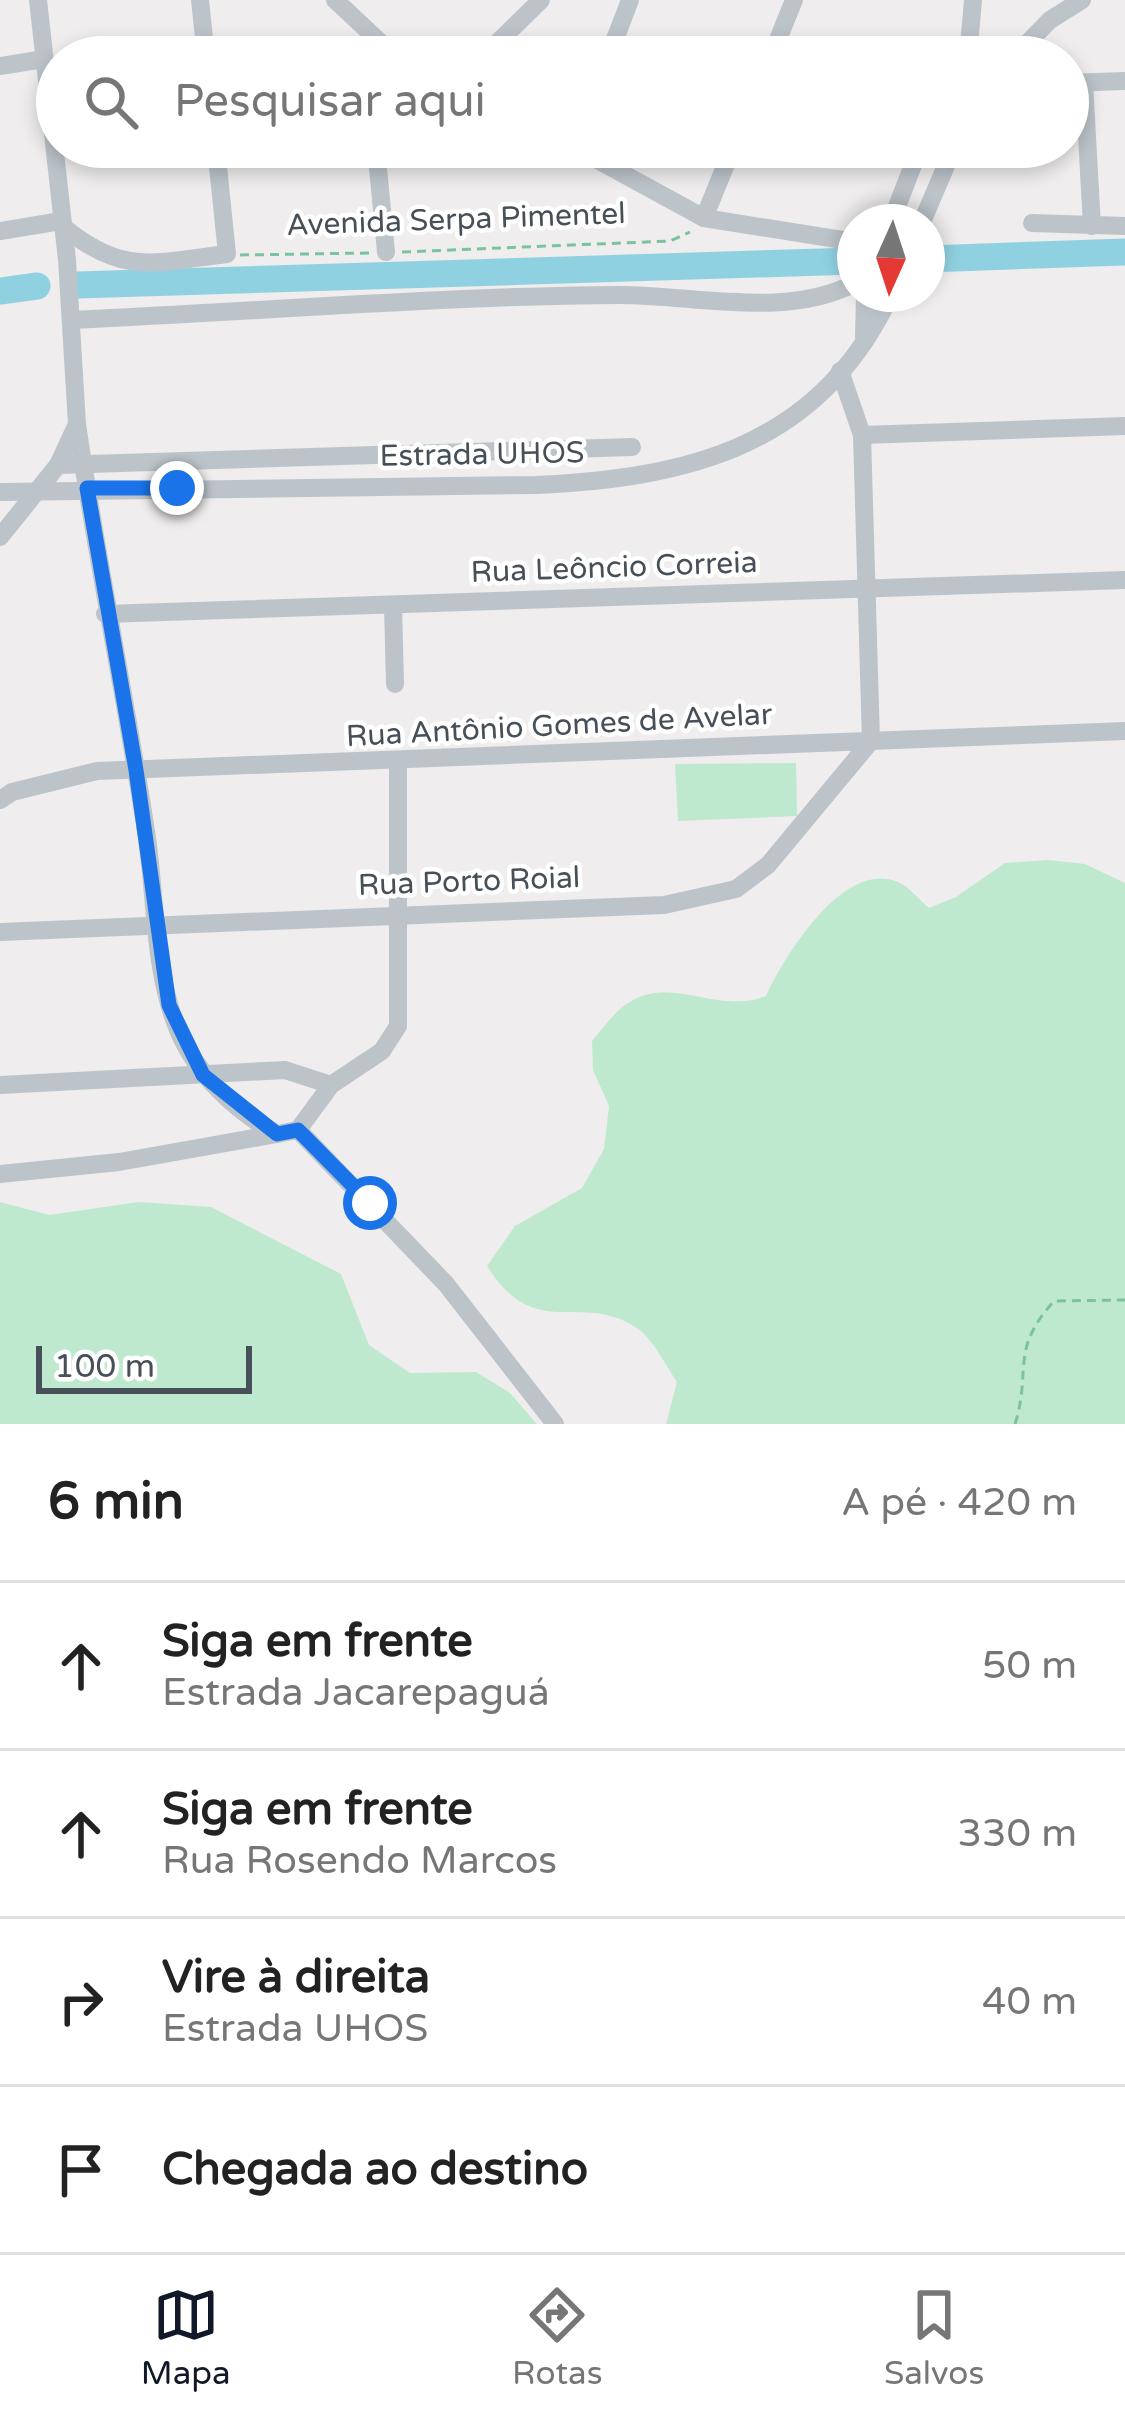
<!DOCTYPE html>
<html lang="pt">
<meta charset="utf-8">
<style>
body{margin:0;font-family:"Varela Round",sans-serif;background:#f6f6f6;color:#222}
.compass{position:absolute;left:837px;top:204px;width:108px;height:108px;border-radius:50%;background:#fff;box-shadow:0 6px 18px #0003;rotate:183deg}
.scale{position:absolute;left:36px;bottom:30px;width:216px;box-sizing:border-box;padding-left:12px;border:6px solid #475058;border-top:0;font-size:33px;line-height:42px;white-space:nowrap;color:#475058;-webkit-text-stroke:9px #fff;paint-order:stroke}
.stop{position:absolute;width:36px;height:36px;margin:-27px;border:9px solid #1a73e8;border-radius:50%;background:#fff}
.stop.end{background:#1a73e8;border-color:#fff;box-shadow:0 3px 12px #0008}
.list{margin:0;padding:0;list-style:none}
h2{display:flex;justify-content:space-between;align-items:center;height:156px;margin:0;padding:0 48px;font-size:51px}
h2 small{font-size:39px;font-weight:400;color:#767676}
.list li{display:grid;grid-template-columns:78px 1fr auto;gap:36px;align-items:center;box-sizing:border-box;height:168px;padding:0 48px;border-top:3px solid #e0e0e0}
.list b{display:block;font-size:45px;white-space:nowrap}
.list p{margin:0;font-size:39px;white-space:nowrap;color:#767676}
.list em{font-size:39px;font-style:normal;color:#767676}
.icon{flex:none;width:66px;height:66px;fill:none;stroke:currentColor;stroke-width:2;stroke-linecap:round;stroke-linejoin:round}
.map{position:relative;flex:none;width:1125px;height:1424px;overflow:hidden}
.search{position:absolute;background:#fff;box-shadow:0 6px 18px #0003;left:36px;right:36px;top:36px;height:132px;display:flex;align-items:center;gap:30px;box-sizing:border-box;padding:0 42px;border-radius:66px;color:#767676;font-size:45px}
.sheet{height:828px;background:#fff}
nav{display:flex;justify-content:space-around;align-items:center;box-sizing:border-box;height:168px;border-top:3px solid #e0e0e0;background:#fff;font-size:33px;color:#767676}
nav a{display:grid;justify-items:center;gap:6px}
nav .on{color:#111827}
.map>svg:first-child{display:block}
.green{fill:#bfe9cf}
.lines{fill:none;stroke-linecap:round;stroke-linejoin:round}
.river{stroke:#90d1e1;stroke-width:27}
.path{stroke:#7bc39f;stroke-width:3;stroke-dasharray:9 6;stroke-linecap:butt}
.minor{stroke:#bcc4ca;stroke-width:18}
.route{stroke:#1a73e8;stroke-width:15}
.labels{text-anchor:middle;stroke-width:9;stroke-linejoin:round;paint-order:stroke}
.street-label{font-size:30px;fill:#475058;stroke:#fff}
</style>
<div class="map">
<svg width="1125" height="1424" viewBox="0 0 1125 1424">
<rect width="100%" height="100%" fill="#efeded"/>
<g class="green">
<path d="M796,763L797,816L678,821L675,764Z"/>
<path d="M1048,860L1085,864L1125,883V1424H666L677,1382C666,1366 653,1339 637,1328C581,1290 536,1344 487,1266L515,1226L582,1188L604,1149L609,1106L593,1070L592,1041C602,1029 613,1014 625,1005C671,972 714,1016 766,996C784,957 845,856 900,883C910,888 920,901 929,908L956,897L1005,863Z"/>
<path d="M0,1202L49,1215L139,1202L211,1207L341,1274L369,1345L410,1373L476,1372L510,1393L537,1424H0Z"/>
</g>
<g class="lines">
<g class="river">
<path d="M927,259L1125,252"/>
<path d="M78,285L855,261"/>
<path d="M0,291L37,286"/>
</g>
<g class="path">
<path d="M402,252L670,241L690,232"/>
<path d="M240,255L369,253"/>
<path d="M1015,1424C1032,1370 1009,1351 1054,1301L1125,1300"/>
</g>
<g class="minor">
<path d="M200,0L206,57"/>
<path d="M335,0L396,57"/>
<path d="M609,55L630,0"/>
<path d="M483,57L541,0"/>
<path d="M771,57L794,0"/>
<path d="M968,57L973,0"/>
<path d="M1014,57L1050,20L1082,0"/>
<path d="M0,66L44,59"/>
<path d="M1068,83L1125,81"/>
<path d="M1084,83L1092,226"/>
<path d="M376,147L386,252"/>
<path d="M574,147L704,218L855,242"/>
<path d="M704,218L733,147"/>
<path d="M891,222L920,147"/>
<path d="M922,222L954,147"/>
<path d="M1032,223L1125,226"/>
<path d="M62,226C123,276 152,263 227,254L216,147"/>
<path d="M0,231L61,221"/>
<path d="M71,320C254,312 438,296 620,295C695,295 787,319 855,283"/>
<path d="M864,337L865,294"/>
<path d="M77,424C97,560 125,695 146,831C156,895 153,970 178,1030C197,1075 235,1111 277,1134L298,1130"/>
<path d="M862,435L1125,426"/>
<path d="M58,465L632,447"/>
<path d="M0,492L536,485C689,478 821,446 891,294"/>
<path d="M0,537L58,465L77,424L67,260L38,0"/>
<path d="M393,605L395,684"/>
<path d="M105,614L1125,580"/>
<path d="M0,800L12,792L97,771L1125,731"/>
<path d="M0,932L664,905L736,889L768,865L871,741L862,435L840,371"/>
<path d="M0,1085L285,1070L331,1085"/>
<path d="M298,1130L331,1085L382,1051L398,1026V763"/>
<path d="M298,1130L446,1284L555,1424"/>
<path d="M0,1174L119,1162L277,1134"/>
</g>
</g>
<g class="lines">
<path class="route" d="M177,488H87L136,770L169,1005L203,1075L277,1134L298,1130L370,1203"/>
</g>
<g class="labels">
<g class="street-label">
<text transform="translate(456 219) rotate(-2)" y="10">Avenida Serpa Pimentel</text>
<text transform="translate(482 454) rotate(-1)" y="10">Estrada UHOS</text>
<text transform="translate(614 567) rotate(-2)" y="10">Rua Leôncio Correia</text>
<text transform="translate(559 725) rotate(-3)" y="10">Rua Antônio Gomes de Avelar</text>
<text transform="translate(469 881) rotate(-2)" y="10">Rua Porto Roial</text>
</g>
</g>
</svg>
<svg class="compass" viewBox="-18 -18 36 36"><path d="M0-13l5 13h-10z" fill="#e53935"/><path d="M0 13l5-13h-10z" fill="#767676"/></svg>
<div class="scale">100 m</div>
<div class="stop" style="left:370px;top:1203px"></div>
<div class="stop end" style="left:177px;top:488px"></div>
<div class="search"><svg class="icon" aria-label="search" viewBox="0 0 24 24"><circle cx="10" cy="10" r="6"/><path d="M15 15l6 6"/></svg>Pesquisar aqui</div>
</div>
<section class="sheet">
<h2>6 min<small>A pé · 420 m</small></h2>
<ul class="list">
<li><svg class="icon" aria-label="ahead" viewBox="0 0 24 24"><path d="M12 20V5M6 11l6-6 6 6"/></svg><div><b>Siga em frente</b><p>Estrada Jacarepaguá</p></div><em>50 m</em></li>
<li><svg class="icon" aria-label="ahead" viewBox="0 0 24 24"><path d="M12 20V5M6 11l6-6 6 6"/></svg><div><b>Siga em frente</b><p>Rua Rosendo Marcos</p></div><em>330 m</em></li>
<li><svg class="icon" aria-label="right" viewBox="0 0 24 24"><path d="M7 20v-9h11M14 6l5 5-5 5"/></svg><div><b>Vire à direita</b><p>Estrada UHOS</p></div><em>40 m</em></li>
<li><svg class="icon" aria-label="arrive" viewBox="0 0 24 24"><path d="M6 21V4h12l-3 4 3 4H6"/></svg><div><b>Chegada ao destino</b></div></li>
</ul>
</section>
<nav>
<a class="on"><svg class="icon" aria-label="map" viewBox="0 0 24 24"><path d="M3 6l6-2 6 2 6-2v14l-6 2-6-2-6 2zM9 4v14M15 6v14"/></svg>Mapa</a>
<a><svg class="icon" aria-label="directions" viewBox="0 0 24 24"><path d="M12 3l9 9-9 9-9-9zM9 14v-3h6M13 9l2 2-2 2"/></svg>Rotas</a>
<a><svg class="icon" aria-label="saved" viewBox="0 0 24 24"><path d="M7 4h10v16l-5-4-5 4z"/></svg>Salvos</a>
</nav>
